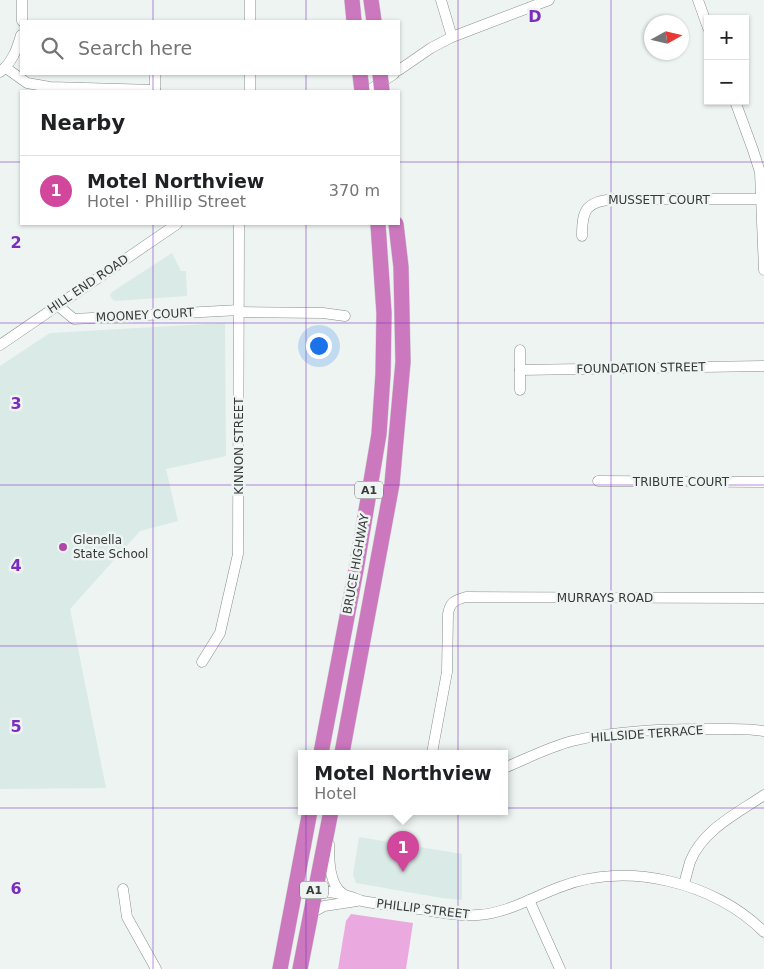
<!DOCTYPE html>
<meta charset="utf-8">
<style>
body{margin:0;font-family:"DejaVu Sans",sans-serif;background:#f2f2f2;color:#202124}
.controls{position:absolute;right:15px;top:15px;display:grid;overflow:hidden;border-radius:0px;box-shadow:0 1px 4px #0004}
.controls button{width:45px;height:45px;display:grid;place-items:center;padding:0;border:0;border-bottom:1px solid #e0e0e0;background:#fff;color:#202124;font:25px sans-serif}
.compass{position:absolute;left:644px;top:15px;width:45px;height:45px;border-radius:50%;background:#fff;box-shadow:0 1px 4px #0004;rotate:82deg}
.you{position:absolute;left:318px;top:345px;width:18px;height:18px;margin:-12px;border:4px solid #fff;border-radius:50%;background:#1a73e8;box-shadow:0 0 0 8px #1a73e833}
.badge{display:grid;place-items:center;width:32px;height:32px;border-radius:50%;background:#2563eb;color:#fff;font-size:16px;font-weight:700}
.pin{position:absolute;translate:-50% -41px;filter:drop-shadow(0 1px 2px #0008)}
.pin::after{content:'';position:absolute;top:26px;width:18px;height:15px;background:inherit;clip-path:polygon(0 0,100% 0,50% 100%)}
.popup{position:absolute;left:298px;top:750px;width:210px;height:65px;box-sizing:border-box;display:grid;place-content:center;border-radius:0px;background:#fff;filter:drop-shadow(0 1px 4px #0005);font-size:16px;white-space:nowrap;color:#757577}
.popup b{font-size:19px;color:#202124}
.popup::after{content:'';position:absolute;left:50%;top:100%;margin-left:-10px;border:10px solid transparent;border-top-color:#fff}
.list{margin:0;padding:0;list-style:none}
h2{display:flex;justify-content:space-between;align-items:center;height:65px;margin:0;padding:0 20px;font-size:21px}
h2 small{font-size:16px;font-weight:400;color:#757577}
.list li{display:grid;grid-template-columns:32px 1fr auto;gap:15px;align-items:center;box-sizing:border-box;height:70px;padding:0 20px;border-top:1px solid #e0e0e0}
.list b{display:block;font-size:19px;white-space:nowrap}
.list p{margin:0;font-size:16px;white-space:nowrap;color:#757577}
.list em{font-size:16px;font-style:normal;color:#757577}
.icon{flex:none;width:28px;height:28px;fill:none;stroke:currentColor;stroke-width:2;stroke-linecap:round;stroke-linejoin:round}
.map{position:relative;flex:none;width:764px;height:969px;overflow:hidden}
.search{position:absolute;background:#fff;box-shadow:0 1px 4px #0004;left:20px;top:20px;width:380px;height:55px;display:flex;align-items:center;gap:12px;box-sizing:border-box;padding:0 18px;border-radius:0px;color:#757577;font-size:19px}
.panel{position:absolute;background:#fff;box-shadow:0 1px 4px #0004;left:20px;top:90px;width:380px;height:135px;border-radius:0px}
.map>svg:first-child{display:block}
.built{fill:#daeae7}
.green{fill:#eaa9df}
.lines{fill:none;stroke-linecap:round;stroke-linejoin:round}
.minor-casing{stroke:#898f8d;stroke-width:11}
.highway-casing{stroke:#cfcfcf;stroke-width:16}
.minor{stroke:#fff;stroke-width:10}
.highway{stroke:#cb78bf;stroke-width:15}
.highway-bridge-casing{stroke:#cfcfcf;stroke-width:16;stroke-linecap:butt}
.highway-bridge{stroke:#cb78bf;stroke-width:15}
.grid{fill:none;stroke:#7b2cbf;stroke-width:1;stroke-opacity:0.55}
.poi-dot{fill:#b246a6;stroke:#edf4f2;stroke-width:2}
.labels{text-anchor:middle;stroke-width:5;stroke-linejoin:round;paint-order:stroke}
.shield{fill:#edf4f2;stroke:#6d7170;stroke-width:1}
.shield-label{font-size:11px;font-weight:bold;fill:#363938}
.street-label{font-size:12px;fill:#363938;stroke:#edf4f2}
.poi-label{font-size:12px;fill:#363938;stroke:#edf4f2;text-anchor:start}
.grid-label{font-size:16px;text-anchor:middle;font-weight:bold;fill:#7b2cbf;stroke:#edf4f2;stroke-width:5;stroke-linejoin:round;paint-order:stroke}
</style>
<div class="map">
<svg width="764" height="969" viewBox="0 0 764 969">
<rect width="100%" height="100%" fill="#edf4f2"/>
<g class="built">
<path d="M172,253L181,271H186L187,296L115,301L112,299L110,295L112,292Z"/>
<path d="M225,323L226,456L166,469L178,521L140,531L70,609L106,788L0,789V366L50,333Z"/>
<path d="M359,837L462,854V900L442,898L356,883L353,875Z"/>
</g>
<path class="green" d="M351,914L413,923L406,969H338L346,921Z"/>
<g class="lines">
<g class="minor-casing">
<g id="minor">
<path d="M441,0L452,37"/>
<path d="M698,0L708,28"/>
<path d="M22,21V0"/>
<path d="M250,21V0"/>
<path d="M6,68L27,83L50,87L155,90"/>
<path d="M399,70L431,48L452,37L549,0"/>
<path d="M0,72C12,63 17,49 21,35"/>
<path d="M155,91V74"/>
<path d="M250,91V74"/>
<path d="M368,91L394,74"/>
<path d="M735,101L753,150L760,172L764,270"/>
<path d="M582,236C582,208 587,202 614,199H761"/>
<path d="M57,305L74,319L239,310"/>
<path d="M239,312L323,313L345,316"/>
<path d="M0,345L177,224"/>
<path d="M520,350V390"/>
<path d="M520,370L763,366"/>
<path d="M598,481L764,482"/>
<path d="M202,662L220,633L238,554L239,224"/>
<path d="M432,753L447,672L448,614C450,602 455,600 466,597L764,598"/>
<path d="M504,768C526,759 549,747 572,741C618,730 667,729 714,729C731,729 748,728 764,731"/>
<path d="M329,844C329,859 329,885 343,894"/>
<path d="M684,884C686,877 688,869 690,862C702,830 738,813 764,795"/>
<path d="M123,889L127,917L156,969"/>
<path d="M314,890C324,891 334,892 344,895C350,896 356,899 362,901C383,905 405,907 426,910C443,913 460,916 478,915C508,913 533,897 560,887C627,861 714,882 764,932"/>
<path d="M529,900L560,969"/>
<path d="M310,914L324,906L357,901"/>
</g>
</g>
<g class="highway-casing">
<g id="highway">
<path d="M352,0L354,21"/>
<path d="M371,0L374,21"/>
<path d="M360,74L362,91"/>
<path d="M321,753L356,570L379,434L383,374L384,313L378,224"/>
<path d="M342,753L392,484L403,362L401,267L396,224"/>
<path d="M280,969L310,811"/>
<path d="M300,969L331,811"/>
</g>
</g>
<use href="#minor" class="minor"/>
<use href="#highway" class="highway"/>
<g class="highway-bridge-casing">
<path id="highway-bridge" d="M380,74L382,91"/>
</g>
<use href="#highway-bridge" class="highway-bridge"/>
</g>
<path class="grid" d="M153,0V21M306,0V21M458,0V969M611,0V969M153,74V91M306,74V91M0,162H21M399,162H764M153,224V969M306,224V969M0,323H764M0,485H764M0,646H764M0,808H764"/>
<circle class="poi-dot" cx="63" cy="547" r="5"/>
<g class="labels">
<g class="shield">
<rect x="355" y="481.5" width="28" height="17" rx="4"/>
<rect x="300" y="881.5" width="28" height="17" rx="4"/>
</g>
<g class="shield-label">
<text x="369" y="494">A1</text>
<text x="314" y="894">A1</text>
</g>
<g class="street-label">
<text x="659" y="204">MUSSETT COURT</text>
<text transform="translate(88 284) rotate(-34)" y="4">HILL END ROAD</text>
<text transform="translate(145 315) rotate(-3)" y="4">MOONEY COURT</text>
<text transform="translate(641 368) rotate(-1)" y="4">FOUNDATION STREET</text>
<text transform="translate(239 446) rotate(-90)" y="4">KINNON STREET</text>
<text x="681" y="486">TRIBUTE COURT</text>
<text transform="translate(356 564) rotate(-80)" y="4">BRUCE HIGHWAY</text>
<text x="605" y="602">MURRAYS ROAD</text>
<text transform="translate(647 734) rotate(-4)" y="4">HILLSIDE TERRACE</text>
<text transform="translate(423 909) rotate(7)" y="4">PHILLIP STREET</text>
</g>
<g class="poi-label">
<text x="73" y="544">Glenella<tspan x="73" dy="14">State School</tspan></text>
</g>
</g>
<g class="grid-label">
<text x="535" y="22">D</text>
<text x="16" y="248">2</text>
<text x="16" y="409">3</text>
<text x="16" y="571">4</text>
<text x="16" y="732">5</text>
<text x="16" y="894">6</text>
</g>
</svg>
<div class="controls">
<button>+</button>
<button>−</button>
</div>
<svg class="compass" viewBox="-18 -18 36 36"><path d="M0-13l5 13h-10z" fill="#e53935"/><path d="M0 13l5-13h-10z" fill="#757577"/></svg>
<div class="you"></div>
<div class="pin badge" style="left:403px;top:872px;background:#d1479c">1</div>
<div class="popup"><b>Motel Northview</b>Hotel</div>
<div class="search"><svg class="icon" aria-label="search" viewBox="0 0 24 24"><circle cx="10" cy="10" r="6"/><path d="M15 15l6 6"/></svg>Search here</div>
<section class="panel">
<h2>Nearby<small></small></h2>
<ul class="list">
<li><span class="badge" style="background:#d1479c">1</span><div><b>Motel Northview</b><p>Hotel · Phillip Street</p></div><em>370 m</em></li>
</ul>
</section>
</div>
